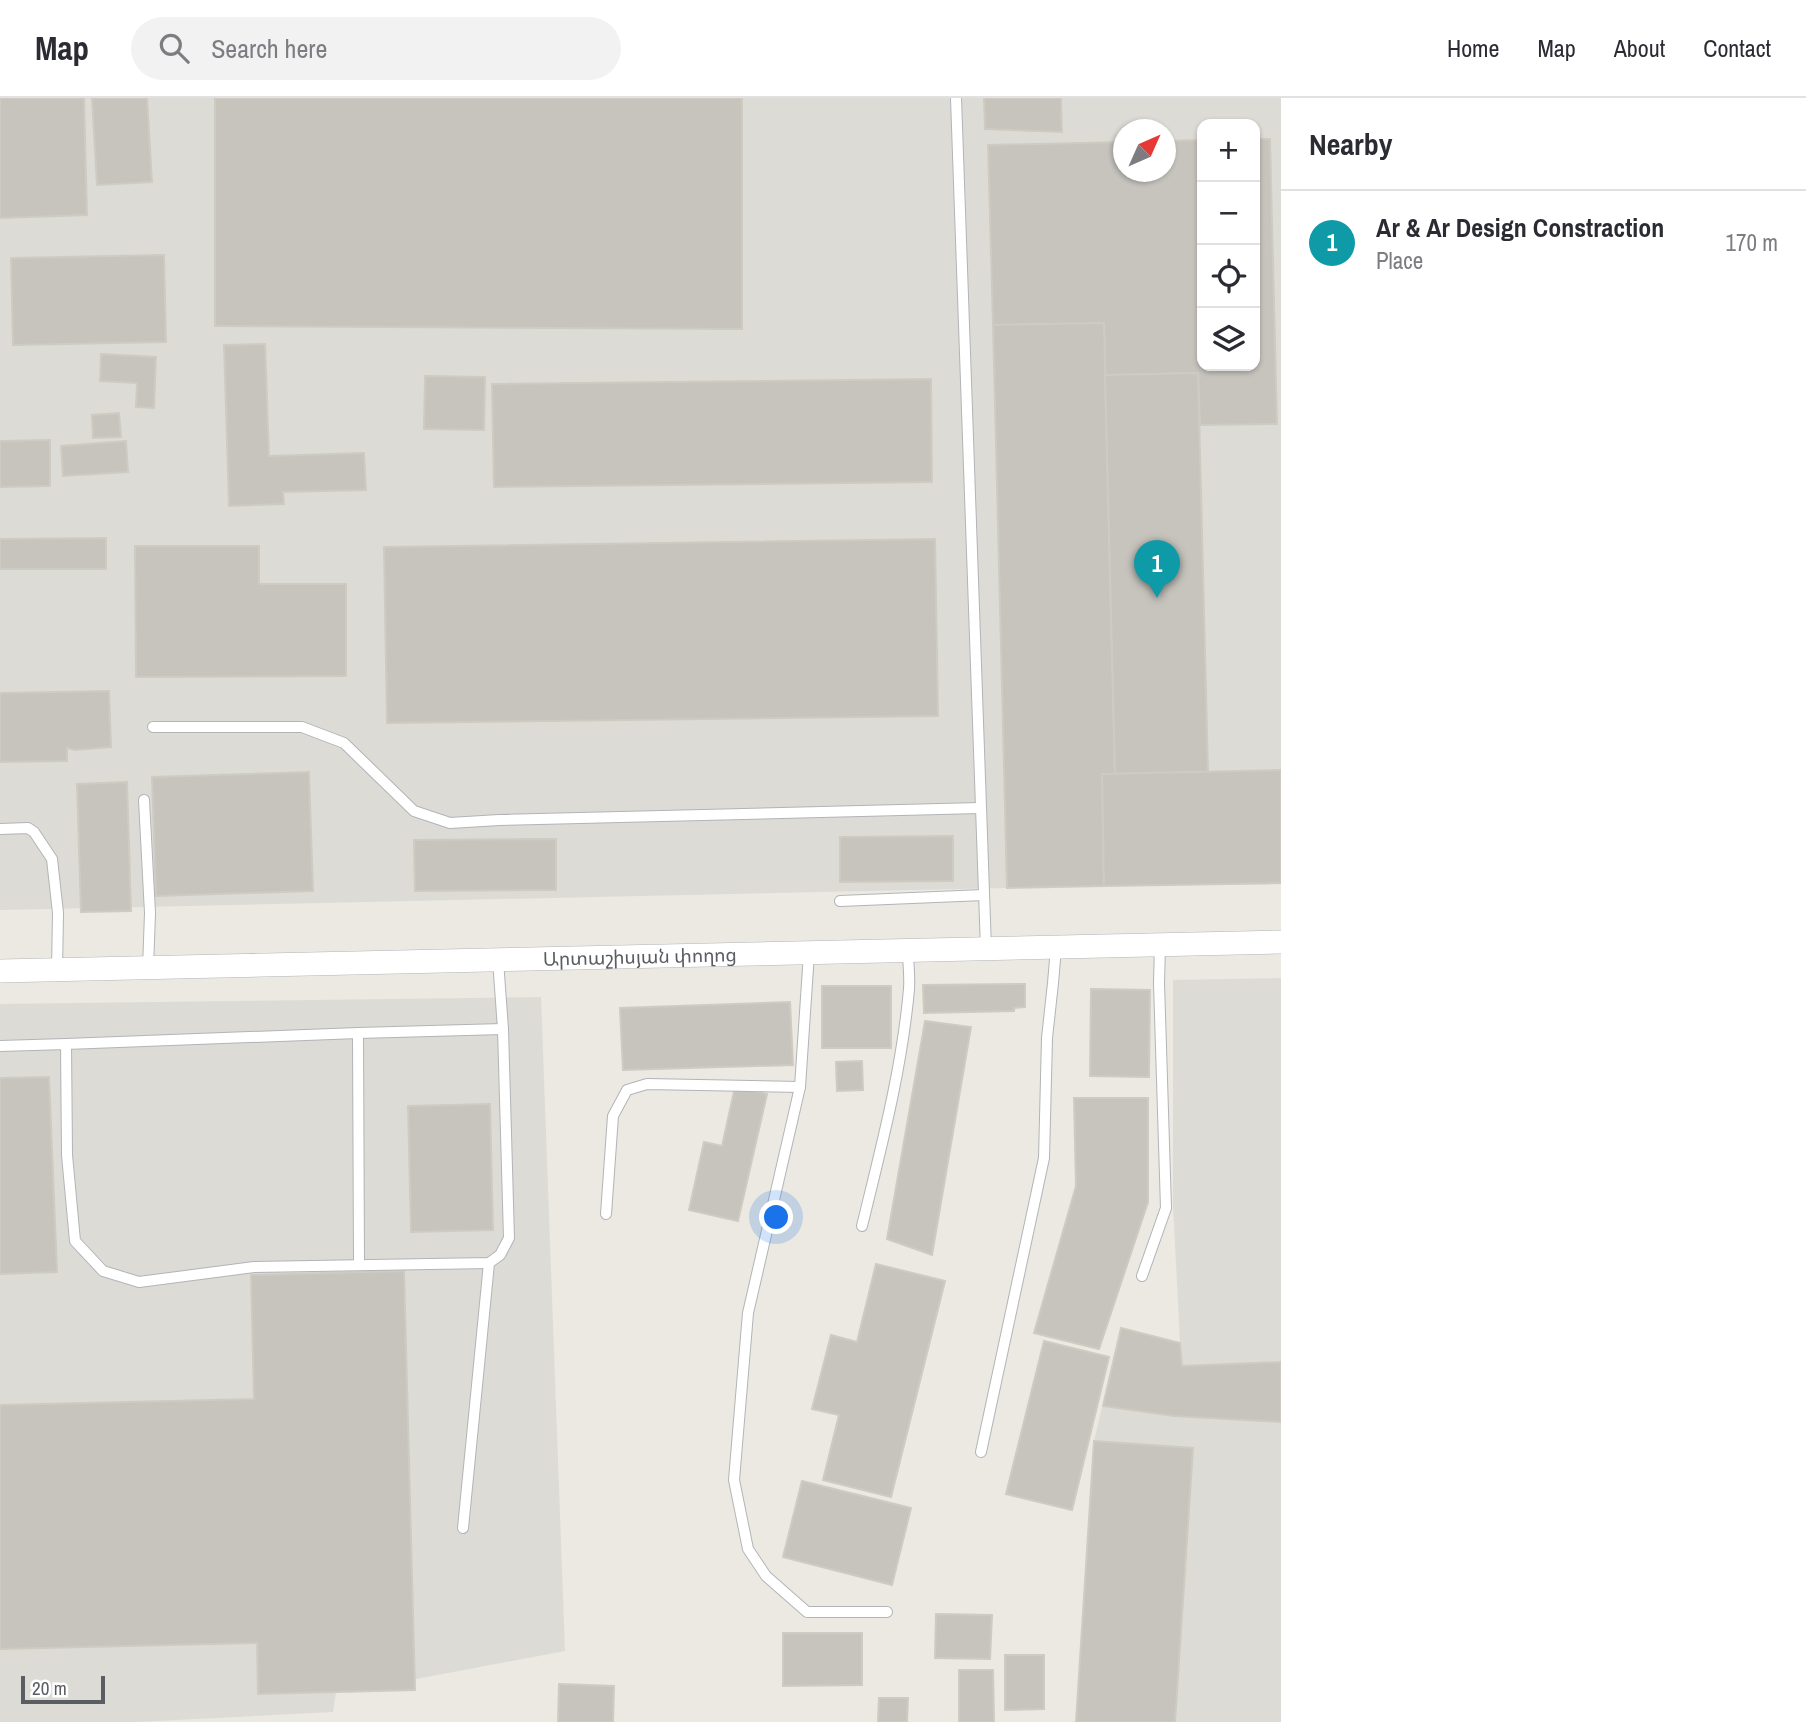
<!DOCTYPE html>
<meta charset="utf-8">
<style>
body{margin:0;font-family:"Archivo Narrow","Noto Sans Armenian",sans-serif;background:#f2f2f3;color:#2b2b33}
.controls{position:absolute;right:21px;top:21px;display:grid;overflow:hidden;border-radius:14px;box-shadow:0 2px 5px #0004}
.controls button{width:63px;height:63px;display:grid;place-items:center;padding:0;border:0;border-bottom:2px solid #e1e1e2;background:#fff;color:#2b2b33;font:35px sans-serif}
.compass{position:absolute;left:1113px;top:21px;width:63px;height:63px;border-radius:50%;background:#fff;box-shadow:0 2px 5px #0004;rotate:45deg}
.scale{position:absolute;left:21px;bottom:18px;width:84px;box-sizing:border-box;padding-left:7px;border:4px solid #5a5d61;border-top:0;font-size:19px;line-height:24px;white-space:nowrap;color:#5a5d61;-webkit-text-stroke:5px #fff;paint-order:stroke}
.you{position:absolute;left:777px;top:1120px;width:24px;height:24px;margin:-18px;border:5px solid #fff;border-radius:50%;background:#1a73e8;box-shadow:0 0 0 10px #1a73e833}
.badge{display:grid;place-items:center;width:46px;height:46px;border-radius:50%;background:#d93025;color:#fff;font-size:23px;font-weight:700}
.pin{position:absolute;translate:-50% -58px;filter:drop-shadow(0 2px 4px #0008)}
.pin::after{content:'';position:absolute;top:37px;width:24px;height:21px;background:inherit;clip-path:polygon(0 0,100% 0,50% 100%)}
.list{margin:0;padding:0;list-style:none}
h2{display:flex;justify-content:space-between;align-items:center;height:91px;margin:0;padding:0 28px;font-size:30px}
h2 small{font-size:23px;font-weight:400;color:#7c7c81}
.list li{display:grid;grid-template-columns:46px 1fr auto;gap:21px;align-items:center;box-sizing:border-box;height:105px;padding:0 28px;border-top:2px solid #e1e1e2}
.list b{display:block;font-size:26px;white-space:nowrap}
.list p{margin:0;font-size:23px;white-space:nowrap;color:#7c7c81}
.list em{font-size:23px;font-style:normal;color:#7c7c81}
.icon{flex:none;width:38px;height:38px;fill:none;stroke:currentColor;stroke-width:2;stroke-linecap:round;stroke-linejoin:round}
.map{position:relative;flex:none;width:1281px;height:1624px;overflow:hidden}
header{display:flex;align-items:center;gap:42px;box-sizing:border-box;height:98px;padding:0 35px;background:#fff;border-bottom:2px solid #e1e1e2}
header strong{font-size:33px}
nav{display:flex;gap:38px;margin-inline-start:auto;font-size:24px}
.search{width:490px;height:63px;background:#f2f2f3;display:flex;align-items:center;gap:18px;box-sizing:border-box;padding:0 24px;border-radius:38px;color:#7c7c81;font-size:26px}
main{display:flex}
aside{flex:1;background:#fff}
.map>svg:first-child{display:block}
.industrial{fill:#dddbd6;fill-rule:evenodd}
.building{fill:#c7c4be;stroke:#cfcbc1;stroke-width:2}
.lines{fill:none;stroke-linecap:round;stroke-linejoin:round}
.service-casing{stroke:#b2b4b8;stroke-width:12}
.minor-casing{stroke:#b2b4b8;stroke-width:24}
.service{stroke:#fff;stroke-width:10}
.minor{stroke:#fff;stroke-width:23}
.labels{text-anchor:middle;stroke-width:5;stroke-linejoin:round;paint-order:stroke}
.street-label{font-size:19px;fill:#5a5d61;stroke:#fff}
</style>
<header>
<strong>Map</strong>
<div class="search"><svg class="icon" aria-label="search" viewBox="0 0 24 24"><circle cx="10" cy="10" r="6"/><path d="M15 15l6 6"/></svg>Search here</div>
<nav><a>Home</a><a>Map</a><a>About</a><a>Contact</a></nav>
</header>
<main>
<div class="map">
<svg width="1281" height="1624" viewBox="0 0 1281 1624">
<rect width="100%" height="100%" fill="#ebe9e1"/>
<g class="industrial">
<path d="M0,0H1281V786L1007,790L0,812ZM1202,26H1255V268H1202ZM1124,32H1166V74H1124Z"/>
<path d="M1281,880V1624H1076L1094,1343L1121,1230L1180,1245L1173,1107V882Z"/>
<path d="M541,899L565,1553L416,1581L415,1592L336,1594L333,1614L137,1624H0V906Z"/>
</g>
<g class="building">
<path d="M0,0H84L87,117L0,120Z"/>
<path d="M92,0H147L152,84L97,87Z"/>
<path d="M215,0H742V231L215,228Z"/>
<path d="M984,0H1061L1062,34L985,31Z"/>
<path d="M1255,41H1270L1277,326L1200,327L1198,275L1105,277L1104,225L993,227L988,47L1124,44V74H1166V43L1202,42V268H1255Z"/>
<path d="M164,157L166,244L13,247L11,160Z"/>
<path d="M1104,225L1115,676H1102L1104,788L1007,790L993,227Z"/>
<path d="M265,246L269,358L364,355L366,392L283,394L284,406L229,408L224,247Z"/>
<path d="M101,256L156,259L154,310L136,309L137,285L100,283Z"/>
<path d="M1198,275L1208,674L1115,676L1105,277Z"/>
<path d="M425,278L485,279L484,332L424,331Z"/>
<path d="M931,281L932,384L494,389L492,286Z"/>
<path d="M119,315L121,339L93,340L92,317Z"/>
<path d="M50,342V388L0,389V343Z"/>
<path d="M126,343L128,374L63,378L61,348Z"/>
<path d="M106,440V471H0V441Z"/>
<path d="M935,441L938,618L387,625L384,449Z"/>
<path d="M135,448H259V486H346V578L136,579Z"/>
<path d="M109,593L111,649L75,652L67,650V663L0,664V595Z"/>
<path d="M1281,672V785L1104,788L1102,676Z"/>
<path d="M309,674L313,793L156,798L152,679Z"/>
<path d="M127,684L131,813L81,814L77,686Z"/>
<path d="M953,738V783L840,784V739Z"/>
<path d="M556,741V792L415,793L414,742Z"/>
<path d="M1025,886V909L1014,910V913L924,915L923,887Z"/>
<rect x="822" y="888" width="69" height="62"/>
<path d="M1091,891L1150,892L1149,979L1090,978Z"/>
<path d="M790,904L793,967L623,972L620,910Z"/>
<path d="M925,923L971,929L932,1157L887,1141Z"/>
<path d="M862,963L863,992L837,993L836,964Z"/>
<path d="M49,979L57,1174L0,1176V980Z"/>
<path d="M735,989L767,996L738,1123L689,1112L704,1044L722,1048Z"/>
<path d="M1074,1000H1148V1104L1099,1251L1034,1235L1076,1088Z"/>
<path d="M490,1006L493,1132L411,1134L408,1008Z"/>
<path d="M876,1166L945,1183L891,1399L823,1382L839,1317L812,1311L831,1237L857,1244Z"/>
<path d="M404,1173L415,1592L258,1596L257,1545L0,1551V1307L254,1301L251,1177Z"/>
<path d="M1121,1230L1180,1245L1182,1268L1281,1264V1324L1174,1318L1103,1308Z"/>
<path d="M1044,1243L1109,1259L1072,1412L1006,1396Z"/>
<path d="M1094,1343L1193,1350L1175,1624H1076Z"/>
<path d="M802,1383L911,1410L892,1487L783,1459Z"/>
<path d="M936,1516L992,1517L990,1561L935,1560Z"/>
<path d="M783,1535H862V1587L783,1588Z"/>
<path d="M1005,1557H1044V1611L1005,1612Z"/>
<path d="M959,1572H993L994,1624H959Z"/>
<path d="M559,1586L614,1588L613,1624H558Z"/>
<path d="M879,1600H908L907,1624H878Z"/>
</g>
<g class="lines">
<g class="service-casing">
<g id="service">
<path d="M956,0L986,851"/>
<path d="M153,629H302L344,645L414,713L450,725L499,722L980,710"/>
<path d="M144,702L150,815L148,870"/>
<path d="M0,731L28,730L34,734L52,761L58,815L57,872"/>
<path d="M840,803L984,797"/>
<path d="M809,855L800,989L748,1215L734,1382L748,1451L766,1478L807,1514H887"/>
<path d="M358,935L503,931"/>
<path d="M66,946L358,935L359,1167"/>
<path d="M0,948L66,946L67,1057L75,1143L103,1173L139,1184L254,1169L489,1165L500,1157L509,1140L503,931L498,862"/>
<path d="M606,1116L613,1018L627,992L647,986L800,989"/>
<path d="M862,1128C881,1050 902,971 909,891C910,878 908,865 908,853"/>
<path d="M1142,1178L1166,1110L1159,885L1160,847"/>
<path d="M981,1354L1044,1060L1047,940L1053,885L1056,850"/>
<path d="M463,1430L489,1165"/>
</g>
</g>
<g class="minor-casing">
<g id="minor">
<path id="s1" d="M0,873L1281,844"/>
</g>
</g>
<use href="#service" class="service"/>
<use href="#minor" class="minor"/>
</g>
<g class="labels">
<g class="street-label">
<text dy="7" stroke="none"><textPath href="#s1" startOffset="640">Արտաշիսյան փողոց</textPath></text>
</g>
</g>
</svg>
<div class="controls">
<button>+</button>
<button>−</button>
<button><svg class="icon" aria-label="locate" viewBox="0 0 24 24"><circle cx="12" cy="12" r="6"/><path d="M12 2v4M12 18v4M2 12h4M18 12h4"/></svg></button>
<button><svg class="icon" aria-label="layers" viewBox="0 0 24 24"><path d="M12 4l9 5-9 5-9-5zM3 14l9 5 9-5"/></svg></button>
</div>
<svg class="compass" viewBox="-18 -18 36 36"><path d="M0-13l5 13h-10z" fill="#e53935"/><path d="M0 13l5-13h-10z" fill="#7c7c81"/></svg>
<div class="scale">20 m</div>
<div class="you"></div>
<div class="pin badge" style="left:1157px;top:500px;background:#0f9aa8">1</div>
</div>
<aside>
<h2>Nearby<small></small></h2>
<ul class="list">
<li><span class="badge" style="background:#0f9aa8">1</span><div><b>Ar &amp; Ar Design Constraction</b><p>Place</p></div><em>170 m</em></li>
</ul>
</aside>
</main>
